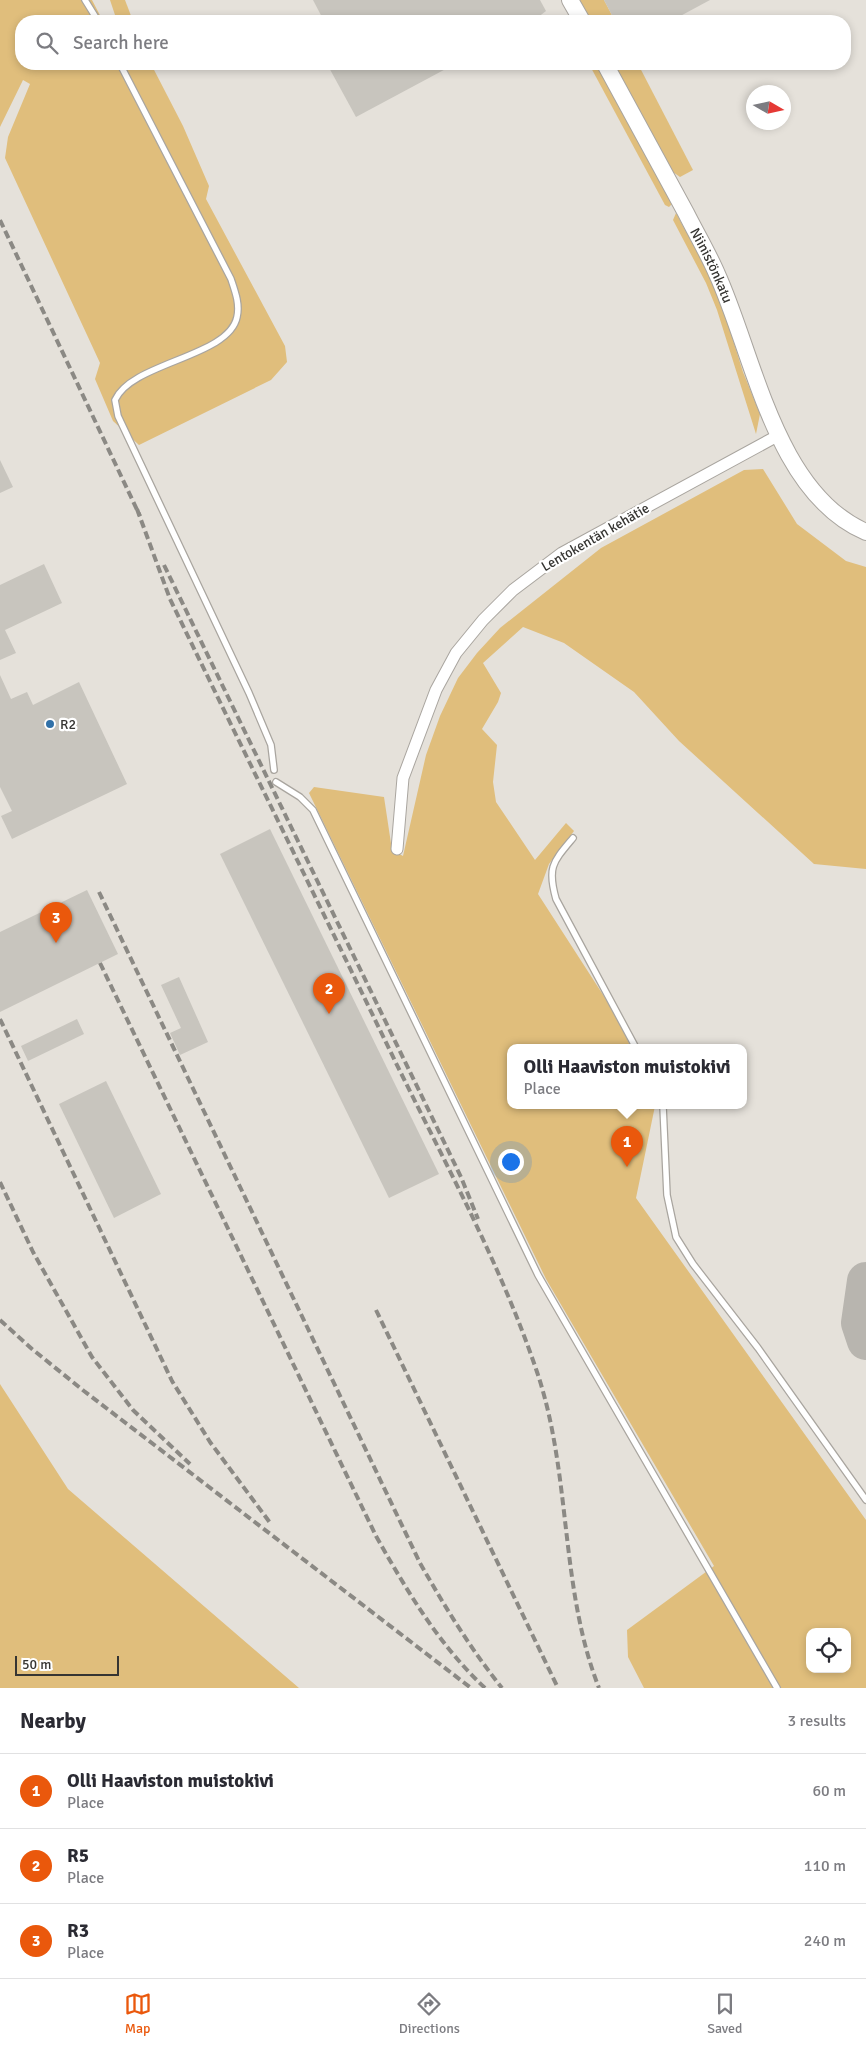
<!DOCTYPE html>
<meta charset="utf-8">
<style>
body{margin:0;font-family:Signika,sans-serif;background:#f2f2f3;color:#2b2b33}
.controls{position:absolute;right:15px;bottom:15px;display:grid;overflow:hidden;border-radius:10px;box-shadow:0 2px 8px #0003}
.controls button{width:45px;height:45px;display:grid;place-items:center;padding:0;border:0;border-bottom:1px solid #e1e1e2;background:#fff;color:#2b2b33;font:25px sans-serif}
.compass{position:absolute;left:746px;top:85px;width:45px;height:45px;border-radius:50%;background:#fff;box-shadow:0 2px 8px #0003;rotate:99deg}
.scale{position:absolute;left:15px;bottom:12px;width:104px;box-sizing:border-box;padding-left:5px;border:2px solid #363532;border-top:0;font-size:14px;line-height:18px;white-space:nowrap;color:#363532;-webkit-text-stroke:4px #fff;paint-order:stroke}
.you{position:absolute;left:510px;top:1161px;width:18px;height:18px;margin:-12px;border:4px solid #fff;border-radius:50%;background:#1a73e8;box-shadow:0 0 0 8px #1a73e833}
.badge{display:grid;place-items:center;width:32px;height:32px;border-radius:50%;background:#ea580c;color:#fff;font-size:16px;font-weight:700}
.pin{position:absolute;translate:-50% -41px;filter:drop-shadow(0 1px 2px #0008)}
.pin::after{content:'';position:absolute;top:26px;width:18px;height:15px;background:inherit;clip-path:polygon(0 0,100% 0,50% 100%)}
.popup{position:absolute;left:507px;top:1044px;width:240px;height:65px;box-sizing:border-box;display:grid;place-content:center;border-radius:10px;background:#fff;filter:drop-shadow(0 1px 4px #0005);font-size:16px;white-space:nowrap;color:#7c7c81}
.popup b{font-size:19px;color:#2b2b33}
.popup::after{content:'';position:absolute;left:50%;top:100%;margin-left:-10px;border:10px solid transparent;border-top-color:#fff}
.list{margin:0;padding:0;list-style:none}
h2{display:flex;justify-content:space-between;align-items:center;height:65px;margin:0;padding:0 20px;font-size:21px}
h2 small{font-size:16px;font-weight:400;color:#7c7c81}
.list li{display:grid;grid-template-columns:32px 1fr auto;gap:15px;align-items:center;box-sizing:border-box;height:75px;padding:0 20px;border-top:1px solid #e1e1e2}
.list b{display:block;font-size:19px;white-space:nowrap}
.list p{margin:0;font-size:16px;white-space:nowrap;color:#7c7c81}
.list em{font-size:16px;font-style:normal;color:#7c7c81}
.icon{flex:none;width:28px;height:28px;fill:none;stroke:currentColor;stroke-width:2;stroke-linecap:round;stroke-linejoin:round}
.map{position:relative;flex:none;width:866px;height:1688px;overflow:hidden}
.search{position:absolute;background:#fff;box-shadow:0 2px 8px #0003;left:15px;right:15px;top:15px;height:55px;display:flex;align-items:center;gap:12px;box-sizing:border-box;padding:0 18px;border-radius:20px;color:#7c7c81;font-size:19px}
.sheet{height:290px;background:#fff}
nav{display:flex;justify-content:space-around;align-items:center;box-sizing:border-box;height:70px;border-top:1px solid #e1e1e2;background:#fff;font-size:14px;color:#7c7c81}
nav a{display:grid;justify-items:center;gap:2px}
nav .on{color:#ea580c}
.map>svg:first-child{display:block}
.green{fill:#e0be7c;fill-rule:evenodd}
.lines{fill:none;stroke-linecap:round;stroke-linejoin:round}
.taxiway{stroke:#b8b5af;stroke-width:38}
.building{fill:#c8c5be}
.lane-casing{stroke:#a9a59f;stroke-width:8}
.street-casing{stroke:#a9a59f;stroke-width:13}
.secondary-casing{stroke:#a9a59f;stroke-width:18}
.lane{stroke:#fff;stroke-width:5.5}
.street{stroke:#fff;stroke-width:11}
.secondary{stroke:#fff;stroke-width:16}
.rail{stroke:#8b8984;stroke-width:4;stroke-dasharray:8 4;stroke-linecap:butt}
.poi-dot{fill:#3171a8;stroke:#fff;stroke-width:2}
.labels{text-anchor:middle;stroke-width:4.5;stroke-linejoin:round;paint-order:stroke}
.street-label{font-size:14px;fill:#363532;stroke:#fff}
.poi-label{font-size:14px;fill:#363532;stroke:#fff;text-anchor:start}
</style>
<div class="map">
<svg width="866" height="1688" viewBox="0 0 866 1688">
<rect width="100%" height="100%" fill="#e5e1da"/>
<g class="green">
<path d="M0,0H92L103,21H21V64H151L183,126L209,186L206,199L285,346L287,362L271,380L139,445L113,421L95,379L100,363L5,158L8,137L30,84L23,80L0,127Z"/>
<path d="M110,0H125L133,21H117Z"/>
<path d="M579,0H604L615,21H591Z"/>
<path d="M589,64H596L672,204L669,207L665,205Z"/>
<path d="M614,64H638L693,170L680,177L673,172Z"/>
<path d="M676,213L712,280L723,308L743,372L760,414L756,434L717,310L706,283L673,220Z"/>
<path d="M763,469L797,524L846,561L866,567V869L814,864L679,741L634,692L564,643L523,627L483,663L501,693L498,702L482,729L497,745L493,782L496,802L535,860L566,823L574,831L549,864L538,894L618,1018L631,1048H511V1106H655L636,1198L866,1520V1688H644L628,1657L627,1630L714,1566L546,1279L309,793L314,787L384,797L392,850L403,856L426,755L440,716L458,678L477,653L500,628L601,548L744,470ZM810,1632H847V1669H810Z"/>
<path d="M0,1384L68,1489L299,1688H0Z"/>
</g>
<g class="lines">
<path class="taxiway" d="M866,1281L860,1323L866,1341"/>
</g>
<g class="building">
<path d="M313,0H540L546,11L533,21H324Z"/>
<path d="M604,0H710L671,21H615Z"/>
<path d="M327,64H455L356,117Z"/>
<path d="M0,460L13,487L0,493Z"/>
<path d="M44,564L62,603L5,630L16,653L0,660V585Z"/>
<path d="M0,675L11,699L27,692L33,705L79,682L127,784L12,839L1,816L12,811L0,787Z"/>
<path d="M270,829L439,1174L389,1198L220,854Z"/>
<path d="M87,890L118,954L0,1012V932Z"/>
<path d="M179,977L208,1042L180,1055L170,1033L181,1028L161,985Z"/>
<path d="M77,1019L84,1034L28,1061L21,1046Z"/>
<path d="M106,1081L161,1194L114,1218L59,1104Z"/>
</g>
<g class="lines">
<g class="lane-casing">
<g id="lane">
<path d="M85,0L98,21"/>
<path d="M120,64L231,279C235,291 240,304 237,317C229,357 132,362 115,400L118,416L249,693L271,745L274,770"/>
<path d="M276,782L300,797L313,810L538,1275L777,1688"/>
<path d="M573,838C553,862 547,867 556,899L636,1048"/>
<path d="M663,1106L667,1195L676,1237L693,1264L758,1348L866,1500"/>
</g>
</g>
<g class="street-casing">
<path id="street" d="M397,849L403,778L436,690L456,653L483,620L513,590L562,553L779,435"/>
</g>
<g class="secondary-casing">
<g id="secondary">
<path d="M570,0L582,21"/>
<path id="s1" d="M605,64C632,114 659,163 686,213C696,233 708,253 717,274C754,355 775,493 866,532"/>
</g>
</g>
<use href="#lane" class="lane"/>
<use href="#street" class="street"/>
<use href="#secondary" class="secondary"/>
<g class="rail">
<path d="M0,220L140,516"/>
<path d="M137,509L170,599C245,754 321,908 396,1063C445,1163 500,1263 536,1369C572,1473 559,1586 599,1688"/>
<path d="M164,565L461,1177L478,1219"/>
<path d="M99,892L420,1563C445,1607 470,1648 502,1688"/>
<path d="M100,963L376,1536C407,1591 439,1645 485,1688"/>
<path d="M0,1019L172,1381L210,1442L271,1524"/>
<path d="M0,1182L33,1252L92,1357L133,1410L190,1464"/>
<path d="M376,1310L558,1688"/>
<path d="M0,1320L32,1349L84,1391L471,1688"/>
</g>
</g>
<circle class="poi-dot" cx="50" cy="724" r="5"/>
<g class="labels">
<g class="street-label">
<text dy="5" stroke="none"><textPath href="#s1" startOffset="228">Niinistönkatu</textPath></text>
<text transform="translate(595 537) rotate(-30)" y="5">Lentokentän kehätie</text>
</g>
<g class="poi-label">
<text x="60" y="729">R2</text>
</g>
</g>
</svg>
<div class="controls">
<button><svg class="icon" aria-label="locate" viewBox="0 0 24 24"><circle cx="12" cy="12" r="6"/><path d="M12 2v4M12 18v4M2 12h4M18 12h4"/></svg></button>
</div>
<svg class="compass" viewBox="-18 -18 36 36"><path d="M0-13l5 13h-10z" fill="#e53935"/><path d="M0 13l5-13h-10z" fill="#7c7c81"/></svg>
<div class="scale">50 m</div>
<div class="you"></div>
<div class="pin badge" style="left:627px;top:1167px">1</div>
<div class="popup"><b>Olli Haaviston muistokivi</b>Place</div>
<div class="pin badge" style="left:329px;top:1014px">2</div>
<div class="pin badge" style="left:56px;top:943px">3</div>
<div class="search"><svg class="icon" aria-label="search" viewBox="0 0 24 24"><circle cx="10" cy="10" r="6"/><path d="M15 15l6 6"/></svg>Search here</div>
</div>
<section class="sheet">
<h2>Nearby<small>3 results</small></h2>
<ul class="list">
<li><span class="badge">1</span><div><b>Olli Haaviston muistokivi</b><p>Place</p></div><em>60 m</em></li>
<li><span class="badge">2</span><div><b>R5</b><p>Place</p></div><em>110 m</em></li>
<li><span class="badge">3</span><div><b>R3</b><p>Place</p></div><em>240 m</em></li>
</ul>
</section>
<nav>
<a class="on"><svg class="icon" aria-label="map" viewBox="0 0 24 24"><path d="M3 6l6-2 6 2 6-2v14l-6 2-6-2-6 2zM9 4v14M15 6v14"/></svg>Map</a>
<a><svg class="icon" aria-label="directions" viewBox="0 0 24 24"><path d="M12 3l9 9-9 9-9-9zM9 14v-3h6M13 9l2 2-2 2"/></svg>Directions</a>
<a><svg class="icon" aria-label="saved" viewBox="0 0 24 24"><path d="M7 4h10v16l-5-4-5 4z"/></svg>Saved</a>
</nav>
